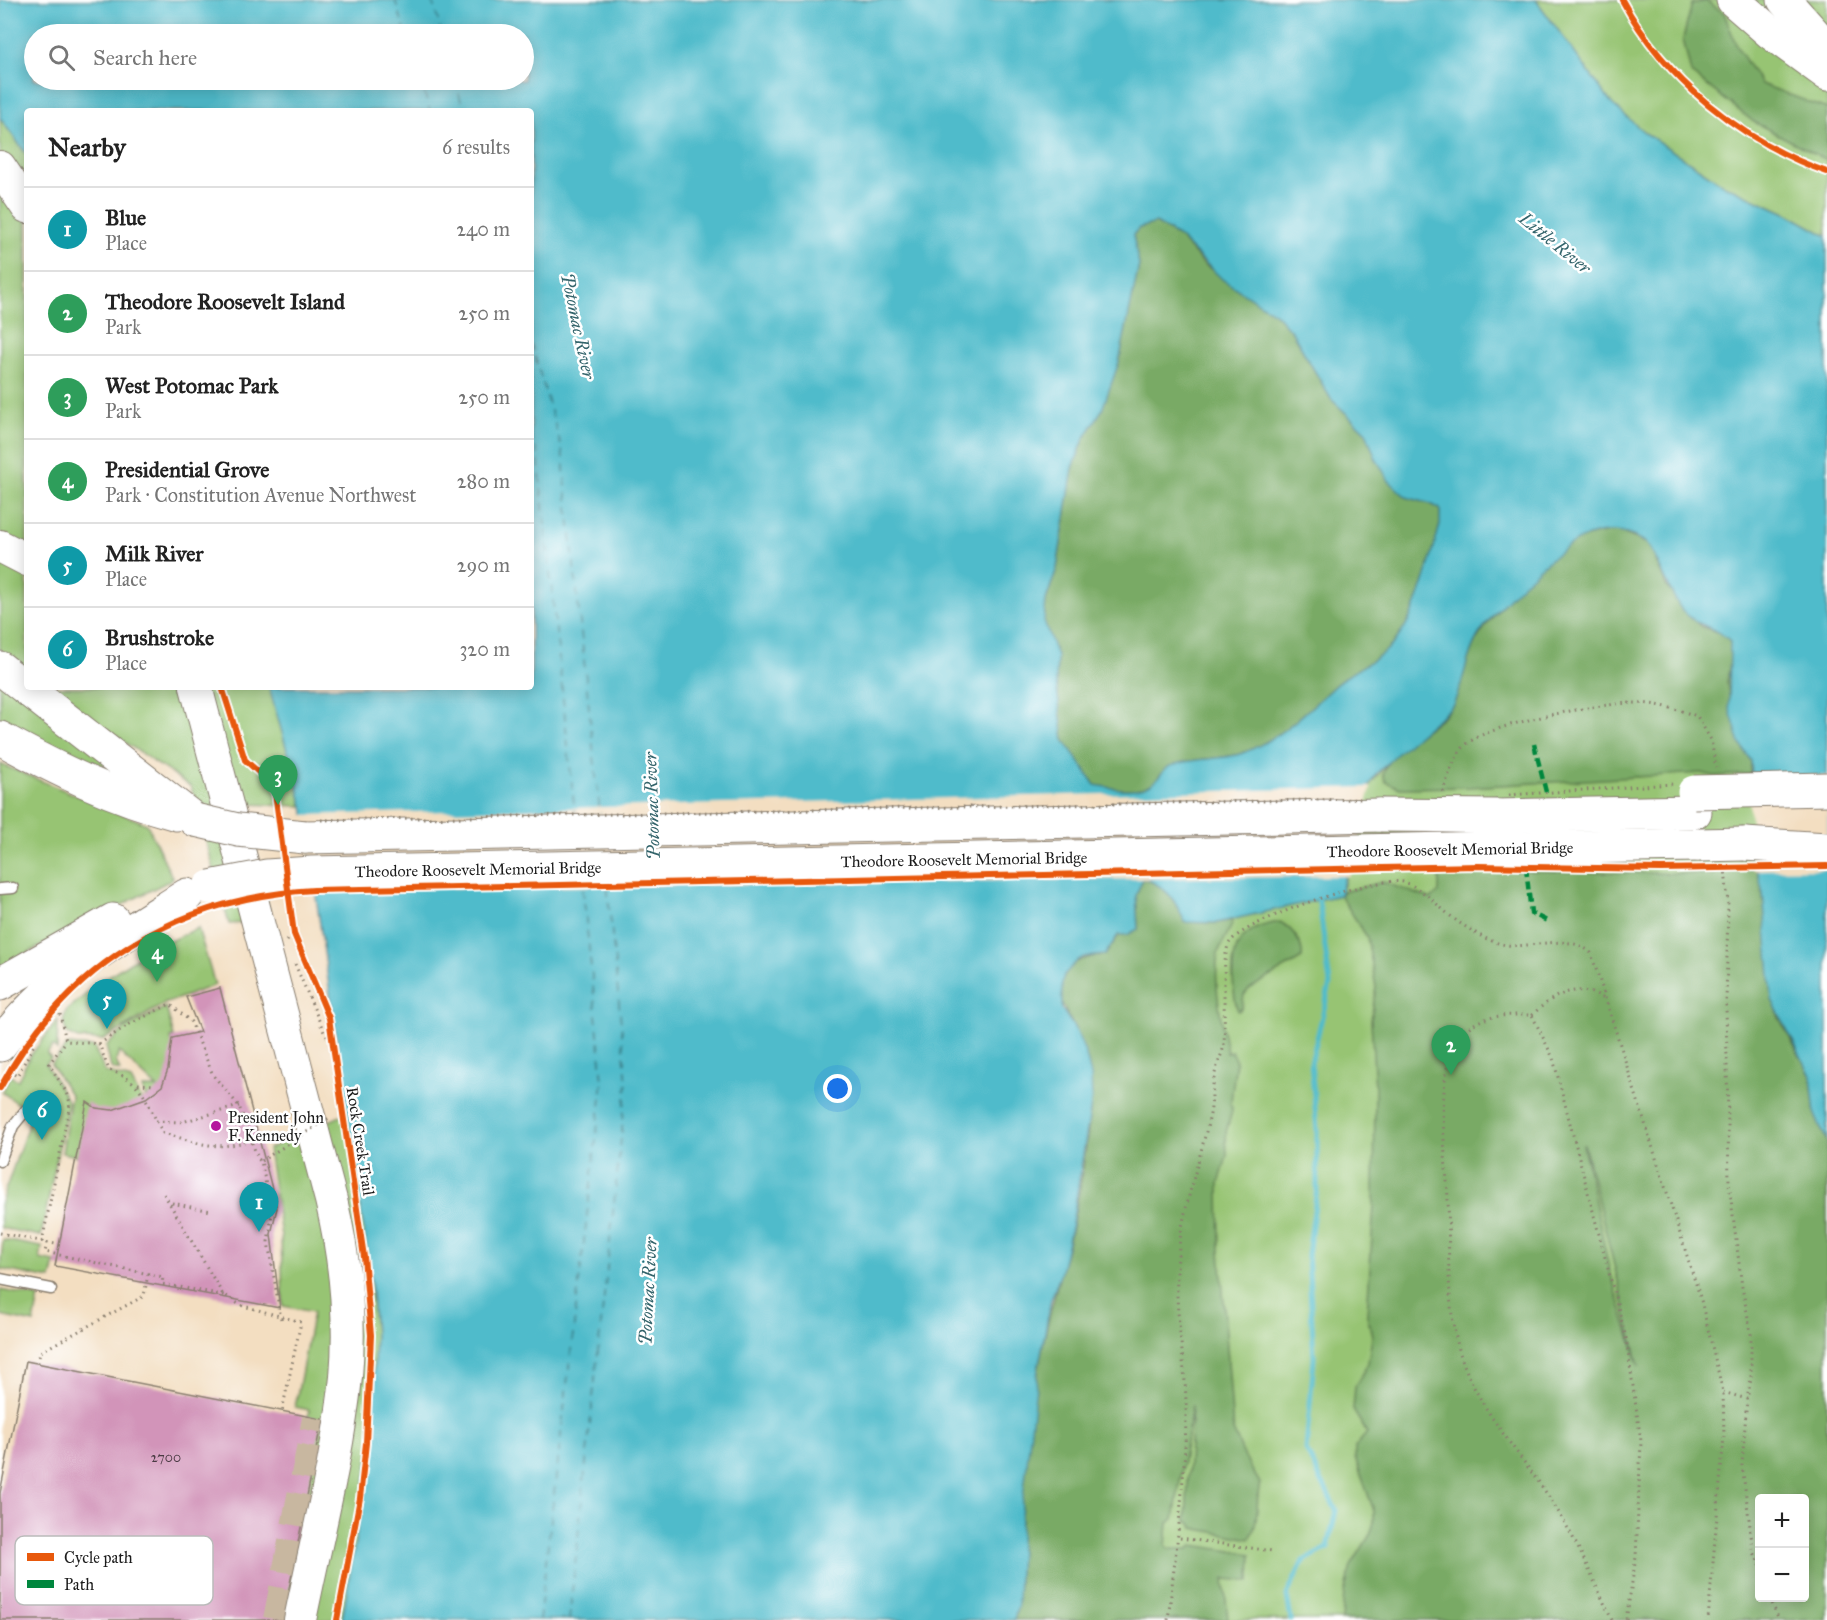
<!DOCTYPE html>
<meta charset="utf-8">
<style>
body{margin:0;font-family:"IM FELL Great Primer",serif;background:#f6f6f6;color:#222}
.controls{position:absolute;right:18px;bottom:18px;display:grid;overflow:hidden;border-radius:6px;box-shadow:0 3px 15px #0003}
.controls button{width:54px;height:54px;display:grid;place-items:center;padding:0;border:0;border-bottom:2px solid #e0e0e0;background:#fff;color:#222;font:30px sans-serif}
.you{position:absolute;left:838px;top:1089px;width:21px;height:21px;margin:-15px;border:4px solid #fff;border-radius:50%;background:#1a73e8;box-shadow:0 0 0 9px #1a73e833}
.badge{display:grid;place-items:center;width:39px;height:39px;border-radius:50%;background:#b5179e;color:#fff;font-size:20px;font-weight:700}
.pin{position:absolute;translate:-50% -50px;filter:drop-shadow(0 2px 3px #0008)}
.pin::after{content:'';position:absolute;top:32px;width:21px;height:18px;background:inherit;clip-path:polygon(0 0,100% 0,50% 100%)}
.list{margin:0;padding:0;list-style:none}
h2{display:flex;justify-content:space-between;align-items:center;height:78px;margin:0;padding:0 24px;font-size:26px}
h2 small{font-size:20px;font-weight:400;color:#767676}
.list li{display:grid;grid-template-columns:39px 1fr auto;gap:18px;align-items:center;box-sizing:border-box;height:84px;padding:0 24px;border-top:2px solid #e0e0e0}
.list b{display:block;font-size:22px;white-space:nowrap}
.list p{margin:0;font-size:20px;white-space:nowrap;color:#767676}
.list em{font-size:20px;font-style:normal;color:#767676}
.icon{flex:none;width:33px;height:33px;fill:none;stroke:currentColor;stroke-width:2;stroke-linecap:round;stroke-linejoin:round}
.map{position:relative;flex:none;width:1827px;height:1620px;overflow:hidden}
.search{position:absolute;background:#fff;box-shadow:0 3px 15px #0003;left:24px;top:24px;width:510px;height:66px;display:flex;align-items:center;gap:15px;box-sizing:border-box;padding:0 21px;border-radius:33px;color:#767676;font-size:22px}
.panel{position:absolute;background:#fff;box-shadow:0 3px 15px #0003;left:24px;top:108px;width:510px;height:582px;border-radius:6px}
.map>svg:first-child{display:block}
.green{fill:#97c473;stroke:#5a7048;stroke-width:1.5;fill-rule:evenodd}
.forest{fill:#79aa65;stroke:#4a6340;stroke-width:1.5;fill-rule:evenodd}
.water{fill:#4fbbcb;stroke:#366c74;stroke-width:1.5;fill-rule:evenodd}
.pier{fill:#f3dec1}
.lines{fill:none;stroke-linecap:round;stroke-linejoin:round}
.stream{stroke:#4fbbcb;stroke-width:5}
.ferry{stroke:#33646b;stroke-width:1.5;stroke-dasharray:8 6;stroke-linecap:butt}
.building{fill:#d294b9}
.primary-tunnel{stroke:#c8b7a0;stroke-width:32;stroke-dasharray:32 16;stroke-linecap:butt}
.lane-casing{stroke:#887d6e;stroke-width:13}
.primary-casing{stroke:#887d6e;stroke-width:34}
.highway-casing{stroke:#887d6e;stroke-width:35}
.path{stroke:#887d6e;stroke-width:3;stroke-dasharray:1.5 4.5;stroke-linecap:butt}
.lane{stroke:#fff;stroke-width:10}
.primary{stroke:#fff;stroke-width:32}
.highway{stroke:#fff;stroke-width:33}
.highway-bridge-casing{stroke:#887d6e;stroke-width:35;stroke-linecap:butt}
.path-bridge{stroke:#887d6e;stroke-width:3;stroke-dasharray:1.5 4.5;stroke-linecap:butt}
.highway-bridge{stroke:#fff;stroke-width:33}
.quiet{stroke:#00873e;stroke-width:4.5;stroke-dasharray:9 4.5;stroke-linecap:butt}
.cycleway-casing{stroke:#fff;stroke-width:10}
.cycleway{stroke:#e8590c;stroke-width:6}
.poi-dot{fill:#b5179e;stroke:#fff;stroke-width:2}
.labels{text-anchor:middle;stroke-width:5;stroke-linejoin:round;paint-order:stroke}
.number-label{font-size:14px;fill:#4a3a43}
.street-label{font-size:16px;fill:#1c1c1c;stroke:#fff}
.poi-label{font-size:16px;fill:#1c1c1c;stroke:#fff;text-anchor:start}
.water-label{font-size:18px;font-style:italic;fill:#33646b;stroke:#fff}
.key{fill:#fff;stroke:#bbb;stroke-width:1.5}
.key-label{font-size:16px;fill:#1c1c1c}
</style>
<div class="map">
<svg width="1827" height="1620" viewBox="0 0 1827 1620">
<rect width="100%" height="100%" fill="#fff"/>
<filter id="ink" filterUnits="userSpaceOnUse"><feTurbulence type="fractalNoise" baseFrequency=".0167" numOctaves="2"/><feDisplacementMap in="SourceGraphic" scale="12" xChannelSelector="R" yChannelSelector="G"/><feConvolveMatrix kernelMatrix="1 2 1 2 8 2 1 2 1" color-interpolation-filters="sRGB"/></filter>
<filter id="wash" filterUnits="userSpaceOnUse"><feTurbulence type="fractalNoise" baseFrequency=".008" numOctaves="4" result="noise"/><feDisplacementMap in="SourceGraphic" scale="24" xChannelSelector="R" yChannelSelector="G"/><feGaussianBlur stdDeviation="1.35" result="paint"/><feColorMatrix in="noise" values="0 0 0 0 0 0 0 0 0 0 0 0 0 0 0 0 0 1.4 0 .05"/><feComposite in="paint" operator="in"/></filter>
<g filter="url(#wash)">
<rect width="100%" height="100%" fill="#f3dec1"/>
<g class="green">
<path d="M1536,0H1827V236L1788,214L1724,185L1645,133L1612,104Z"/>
<path d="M0,118L27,155V676L0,657Z"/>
<path d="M1723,634L1815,1115L1827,1141V1620H1014L1119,935L1342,892L1369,786L1390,760L1435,720ZM1760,1498H1804V1598H1760Z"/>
<path d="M0,676L125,771L73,758L0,723Z"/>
<path d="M43,687H269L303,806L245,804L271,921L229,924L191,787Z"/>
<path d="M0,764L147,824L173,879L0,967Z"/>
<path d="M198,928L215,985L164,1004L103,1040L78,1039L67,1034L63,1022L66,1011L104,979L144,953Z"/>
<path d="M166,1007L174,1037L171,1038L192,1117L153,1115L142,1088H157L119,1052L116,1061L120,1071L111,1068L106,1046L126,1028Z"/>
<path d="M58,1020L57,1050L53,1046L47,1054L51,1058L46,1064L68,1102L41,1236L1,1228L0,1205L32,1114L2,1092L10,1076L18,1080L30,1056Z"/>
<path d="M68,1045L94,1047L105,1072L131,1080L142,1100L77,1156L62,1153L71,1096L51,1064Z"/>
<path d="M349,1112L365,1227L375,1333L372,1442L342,1620H265L309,1410L295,1407L313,1312L283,1306L281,1236L268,1149Z"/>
<path d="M3,1240L42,1247L40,1259L55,1262L51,1279L0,1269Z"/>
<path d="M0,1290L39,1297L34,1323L0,1316Z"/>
</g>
<g class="forest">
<path d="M1706,1L1724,13L1737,47L1761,84L1827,109V160L1754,122L1691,73L1683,39L1692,4Z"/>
<path d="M1156,223L1179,237L1205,265L1276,314L1292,332L1331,399L1366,432L1376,459L1406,497L1431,504L1440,509L1441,524C1430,561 1417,622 1388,649C1371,664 1348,672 1332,688C1304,714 1277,741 1240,754C1220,760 1190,758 1173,765C1162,768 1161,777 1153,783C1137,794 1113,788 1095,786L1064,740L1056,682L1057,656L1044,621L1046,600L1057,568L1073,468L1084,439L1102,410L1119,361L1139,265L1133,235L1139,228Z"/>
<path d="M1618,531L1646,543L1652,551L1667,587L1700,626L1723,634L1730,641L1732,649L1727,683L1740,744L1751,761L1750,774L1714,776L1702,773L1469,787L1400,788L1386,782L1383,775C1389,744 1438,729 1453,704C1461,690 1462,670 1468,655C1481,626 1537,561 1565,546C1582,536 1599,533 1618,531Z"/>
<path d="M1439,869L1713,874L1720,870L1757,869L1760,874L1778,1016L1811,1076L1815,1115L1827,1141V1620H1342L1344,1593L1351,1566L1371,1533L1374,1522V1511L1355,1458V1447L1367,1433L1353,1410L1355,1387L1368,1363L1372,1336L1367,1315L1374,1204L1375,1089L1371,1020L1376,987L1367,937L1340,895L1342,892L1383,882L1431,899L1439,892ZM1583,1144H1584L1639,1366L1609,1268ZM1760,1498H1804V1598H1760Z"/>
<path d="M1143,878C1168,887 1174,899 1185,922L1217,923L1233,920C1231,932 1221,942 1218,954C1213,986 1222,1022 1227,1053L1232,1051L1236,1061L1231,1101L1232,1111L1226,1132L1227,1156L1219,1184L1220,1250L1233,1430L1246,1460L1260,1483C1255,1503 1260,1520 1250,1539L1193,1528L1191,1523L1186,1521L1192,1405L1174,1519L1168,1523L1166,1546L1169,1549H1189L1192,1545L1251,1554L1250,1581L1224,1579L1228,1620H1014C1022,1586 1018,1551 1021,1516C1024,1468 1031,1420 1038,1372C1043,1337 1052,1305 1061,1271C1076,1217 1086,1157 1091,1101C1092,1088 1082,1043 1076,1031C1068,1014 1053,998 1064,976C1072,959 1088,957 1105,955L1119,935L1138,929L1136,895Z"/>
<path d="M1280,922C1292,928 1304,944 1302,958L1249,989L1244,995L1242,1008L1238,1011C1234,1001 1234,990 1233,979C1231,942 1244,927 1280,922Z"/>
</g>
<path class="water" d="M0,0H1536L1612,104L1645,133L1724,185L1788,214L1827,236V1141L1815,1115L1811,1076L1772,1000L1763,894L1757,869L1751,761L1740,744L1729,707L1730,641C1716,626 1698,628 1682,610C1669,594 1655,549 1645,542C1599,513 1558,551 1526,581C1509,598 1491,615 1478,636C1465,657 1464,685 1453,704C1448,712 1437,719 1430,725C1411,741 1393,757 1376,774L1369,786L1340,895L1217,923L1185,922C1174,899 1168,887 1143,878L1136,895L1138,929L1127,935H1118L1105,955L1084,957L1078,960L1064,975L1062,982V1009L1077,1032L1086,1055L1091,1075L1092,1098L1073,1219L1061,1272L1051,1300L1038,1370L1021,1515L1018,1604L1014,1620H342L372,1442L375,1333L371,1280L303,806L269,687H531V111H27V155L0,118ZM34,34H524V80H34ZM1156,223L1179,237L1223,280L1276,314L1292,332L1331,399L1366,432L1376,459L1389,481L1406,497L1431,504L1440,509V524C1430,561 1417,622 1388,649C1371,664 1348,672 1332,688C1304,714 1277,741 1240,754C1220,760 1190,758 1173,765C1162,768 1161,777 1153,783C1137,794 1113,788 1095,785L1064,740L1056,682L1057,656L1044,621L1046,600L1057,568L1073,468L1084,439L1102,410L1119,362L1139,265L1133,235L1139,228Z"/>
<g class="pier">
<path d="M1827,776V869L1754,870L1748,778Z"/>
<path d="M1371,787L1349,876L323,890H314L308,836L302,815Z"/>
</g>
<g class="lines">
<path class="stream" d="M1291,1620L1287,1595L1303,1561L1328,1548L1336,1510L1306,1450L1314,1358L1308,1255L1317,1189V1130L1311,1063L1330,984L1318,895"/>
<g class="ferry">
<path d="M395,0L406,34"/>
<path d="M432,0L442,34"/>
<path d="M420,80L430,111"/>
<path d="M455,80L464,111"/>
<path d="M531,343L562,449L600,814"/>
<path d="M531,434L538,457L575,814"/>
<path d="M539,1620L603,1081L582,882"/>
<path d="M569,1620L627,1083L607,884"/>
</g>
</g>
<g id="blocks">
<g class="building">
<path d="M220,988L277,1208L271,1234L280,1308L55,1266L87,1102L96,1108L112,1110L146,1098L162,1086L168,1069L172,1038L200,1032L186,997Z"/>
<path d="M26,1361L322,1419L283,1620H0V1493Z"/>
</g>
</g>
</g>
<g filter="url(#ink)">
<use href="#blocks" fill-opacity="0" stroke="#887d6e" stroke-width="1.5"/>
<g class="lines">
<path class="primary-tunnel" d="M279,1620L318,1419"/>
<g class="lane-casing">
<g id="lane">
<path d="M0,889L13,888"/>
<path d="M0,1161L13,1126L26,1110"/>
<path d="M0,1279L51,1289"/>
</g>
</g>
<g class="primary-casing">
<g id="primary">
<path d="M0,167L27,207"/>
<path d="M0,546L27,560"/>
<path d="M196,687L331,1200C345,1258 351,1317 346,1377C338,1458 316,1540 300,1620"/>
</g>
</g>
<g class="highway-casing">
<g id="highway">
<path d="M1733,0L1771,33L1827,74"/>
<path d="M1784,0L1827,48"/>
<path d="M0,668L195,820"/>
<path d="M0,738C58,770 113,797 177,814"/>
<path d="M1497,816L1695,812"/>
<path d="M305,837L1380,815"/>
<path d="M1744,844L1827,849"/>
<path d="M1498,848L1699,845"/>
<path d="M0,984L113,920"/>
<path d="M0,1045C48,978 120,938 187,895"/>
</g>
</g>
<g class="path">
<path d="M1443,792C1448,776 1455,753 1468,743C1492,723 1602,703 1634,703C1656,703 1676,709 1697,716L1711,740L1716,768"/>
<path d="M1725,867L1728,905L1726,1003L1729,1183L1742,1287L1751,1333V1379L1747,1399L1742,1465L1753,1550L1760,1565"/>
<path d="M287,941L294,934"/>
<path d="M295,964L324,1032L332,1044"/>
<path d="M60,1014L66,1041L99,1044L109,1070C146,1082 145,1102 163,1133C200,1143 214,1152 251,1140"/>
<path d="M1532,1015C1553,995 1575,982 1604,998"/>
<path d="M99,1044L128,1025L170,1004L191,1022L213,1075L239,1106L258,1159L261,1161L272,1214L268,1242L281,1319"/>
<path d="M9,1071L17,1076L35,1043"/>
<path d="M138,1084L155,1085"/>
<path d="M156,1121L182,1122L239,1106"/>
<path d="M164,1194L222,1293L240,1305L301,1322L282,1411"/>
<path d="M172,1203L211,1211"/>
<path d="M0,1233L60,1245"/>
<path d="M42,1242L70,1104L68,1095L49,1064L66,1041"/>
<path d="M47,1243L45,1252L163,1277L162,1284L224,1295"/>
<path d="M38,1363L40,1352L144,1296L148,1274"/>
<path d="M1723,1392L1747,1399"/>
<path d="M1180,1538L1272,1551"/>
<path d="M1770,1598L1779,1620"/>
<path d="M1168,1620C1176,1551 1185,1484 1186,1414C1187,1367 1175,1320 1177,1273C1178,1220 1198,1169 1209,1119C1213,1103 1211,1086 1216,1070C1218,1061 1223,1053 1224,1044C1226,1023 1220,955 1230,942C1246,920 1381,872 1407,883C1428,892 1443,913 1463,925C1475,933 1488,941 1502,944C1529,951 1569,931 1591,953L1701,1300L1723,1392L1724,1436L1708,1620"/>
<path d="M1612,1620C1596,1586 1581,1550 1562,1518C1533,1467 1489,1425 1466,1370C1444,1316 1450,1257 1448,1200C1447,1158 1430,1060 1467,1029C1484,1014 1510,1015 1532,1015L1553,1058L1626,1338L1641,1441L1636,1557L1626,1620"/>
</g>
<use href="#lane" class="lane"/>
<use href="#primary" class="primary"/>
<use href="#highway" class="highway"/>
<g class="highway-bridge-casing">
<g id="highway-bridge">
<path d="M1694,792L1827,789"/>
<path d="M1380,815L1497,816"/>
<path d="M195,820L238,830L305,837"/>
<path d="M1699,845L1744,844"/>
<path d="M210,887L267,876L312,873L1498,848"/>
</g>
</g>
<g class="path-bridge">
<path d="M1509,795L1673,784"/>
<path d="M321,820L1361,799"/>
<path d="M261,1161L329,1118"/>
</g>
<use href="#highway-bridge" class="highway-bridge"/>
<g class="quiet">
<path d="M1534,744L1546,792"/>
<path d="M1526,867L1531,913L1547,921"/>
</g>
<g class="cycleway-casing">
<g id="cycleway">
<path d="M1622,0C1665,80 1742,142 1827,172"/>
<path d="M222,687L245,760L265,778L275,792L294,934L329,1018L364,1257L371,1335L366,1443L360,1498L337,1620"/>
<path d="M0,1088C66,965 176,898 314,890L1478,866L1661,869L1827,866"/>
</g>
</g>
<use href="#cycleway" class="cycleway"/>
</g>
</g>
<circle class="poi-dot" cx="216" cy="1126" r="6"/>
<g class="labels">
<g class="number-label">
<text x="166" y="1462">2700</text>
</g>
<g class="street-label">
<text transform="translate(1450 849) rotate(-1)" y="6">Theodore Roosevelt Memorial Bridge</text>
<text transform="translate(964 859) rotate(-1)" y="6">Theodore Roosevelt Memorial Bridge</text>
<text transform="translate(478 869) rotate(-1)" y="6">Theodore Roosevelt Memorial Bridge</text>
<text transform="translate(361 1141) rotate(81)" y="6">Rock Creek Trail</text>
</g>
<g class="poi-label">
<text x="228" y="1123">President John<tspan x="228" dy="18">F. Kennedy</tspan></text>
</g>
<g class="water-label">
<text transform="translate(1555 243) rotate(39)" y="6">Little River</text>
<text transform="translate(578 326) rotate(78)" y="6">Potomac River</text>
<text transform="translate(652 806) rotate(-92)" y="6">Potomac River</text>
<text transform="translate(648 1291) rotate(-87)" y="6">Potomac River</text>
</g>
</g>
<rect x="15" y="1536" width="198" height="69" rx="9" class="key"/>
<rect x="27" y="1553" width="27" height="8" fill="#e8590c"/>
<rect x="27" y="1580" width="27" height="8" fill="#00873e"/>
<g class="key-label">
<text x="64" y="1563">Cycle path</text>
<text x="64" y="1590">Path</text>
</g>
</svg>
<div class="controls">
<button>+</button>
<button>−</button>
</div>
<div class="you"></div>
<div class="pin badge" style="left:259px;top:1232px;background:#0f9aa8">1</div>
<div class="pin badge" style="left:1451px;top:1075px;background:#2e9e5b">2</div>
<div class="pin badge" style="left:278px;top:805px;background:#2e9e5b">3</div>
<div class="pin badge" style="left:157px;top:982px;background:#2e9e5b">4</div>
<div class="pin badge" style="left:107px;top:1029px;background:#0f9aa8">5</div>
<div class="pin badge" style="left:42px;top:1140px;background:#0f9aa8">6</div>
<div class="search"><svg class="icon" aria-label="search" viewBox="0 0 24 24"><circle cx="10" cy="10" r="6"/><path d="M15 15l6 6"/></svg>Search here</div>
<section class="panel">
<h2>Nearby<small>6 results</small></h2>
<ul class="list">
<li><span class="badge" style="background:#0f9aa8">1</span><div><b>Blue</b><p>Place</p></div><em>240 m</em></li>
<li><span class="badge" style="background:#2e9e5b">2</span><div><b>Theodore Roosevelt Island</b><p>Park</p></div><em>250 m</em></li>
<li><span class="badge" style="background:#2e9e5b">3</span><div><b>West Potomac Park</b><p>Park</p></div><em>250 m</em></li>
<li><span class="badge" style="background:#2e9e5b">4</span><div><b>Presidential Grove</b><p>Park · Constitution Avenue Northwest</p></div><em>280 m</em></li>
<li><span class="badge" style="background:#0f9aa8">5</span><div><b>Milk River</b><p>Place</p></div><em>290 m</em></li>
<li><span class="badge" style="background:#0f9aa8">6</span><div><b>Brushstroke</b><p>Place</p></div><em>320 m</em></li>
</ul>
</section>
</div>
